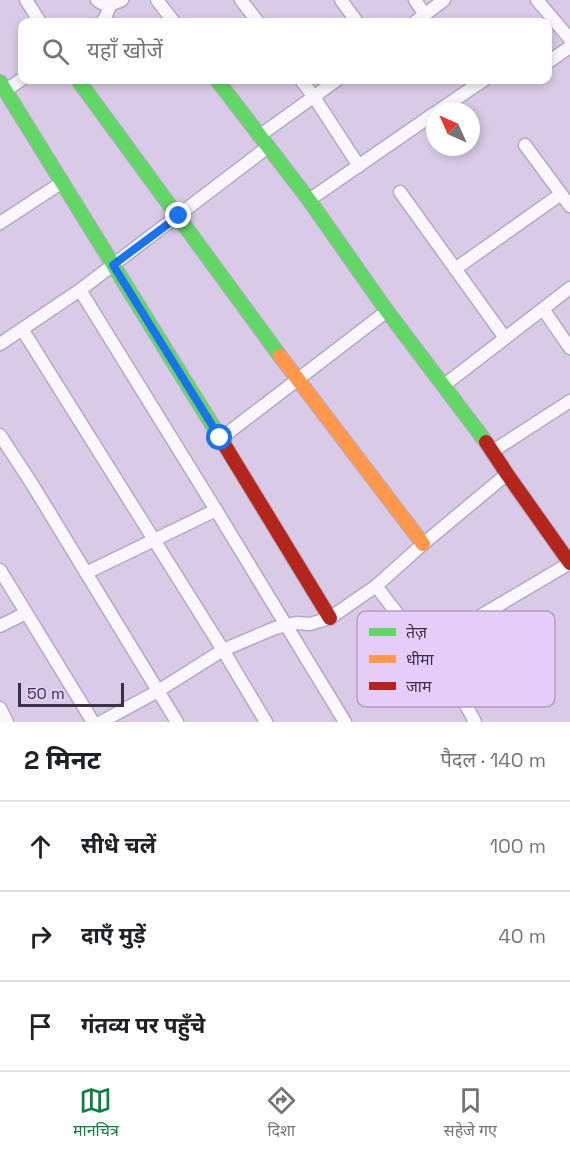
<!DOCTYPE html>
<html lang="hi">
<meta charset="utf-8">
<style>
body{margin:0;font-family:"Space Grotesk","Noto Sans Devanagari",sans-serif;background:#f6f6f6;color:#202124}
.compass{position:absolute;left:426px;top:102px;width:54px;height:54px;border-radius:50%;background:#fff;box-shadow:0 3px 9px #0003;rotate:315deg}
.scale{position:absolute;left:18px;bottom:15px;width:106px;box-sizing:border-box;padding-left:6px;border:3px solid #3b3045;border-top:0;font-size:16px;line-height:21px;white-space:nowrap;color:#3b3045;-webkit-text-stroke:4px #e4cdf8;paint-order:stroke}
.stop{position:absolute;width:18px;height:18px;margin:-14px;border:4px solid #1a73e8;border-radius:50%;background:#fff}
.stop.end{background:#1a73e8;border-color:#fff;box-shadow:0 2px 6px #0008}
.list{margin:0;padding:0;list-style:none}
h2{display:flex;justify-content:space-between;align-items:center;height:78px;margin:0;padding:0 24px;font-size:26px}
h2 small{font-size:20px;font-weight:400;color:#757577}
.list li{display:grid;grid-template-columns:39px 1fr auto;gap:18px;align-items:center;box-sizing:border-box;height:90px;padding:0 24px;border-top:2px solid #e0e0e0}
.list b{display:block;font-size:22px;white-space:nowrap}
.list em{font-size:20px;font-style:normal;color:#757577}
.icon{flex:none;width:33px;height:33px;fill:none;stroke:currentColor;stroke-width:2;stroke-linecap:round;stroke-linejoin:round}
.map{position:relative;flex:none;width:570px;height:722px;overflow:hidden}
.search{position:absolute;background:#fff;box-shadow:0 3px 9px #0003;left:18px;right:18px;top:18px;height:66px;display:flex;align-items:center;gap:15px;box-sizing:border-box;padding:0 21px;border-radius:12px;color:#757577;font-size:22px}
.sheet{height:348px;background:#fff}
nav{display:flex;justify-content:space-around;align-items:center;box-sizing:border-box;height:84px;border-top:2px solid #e0e0e0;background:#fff;font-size:16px;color:#757577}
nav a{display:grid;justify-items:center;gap:3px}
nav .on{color:#0b8043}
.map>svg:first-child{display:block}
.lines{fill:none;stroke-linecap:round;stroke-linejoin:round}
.street-casing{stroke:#b5a9c0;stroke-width:15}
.fast-casing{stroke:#b5a9c0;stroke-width:16}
.slow-casing{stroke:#b5a9c0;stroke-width:16}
.jam-casing{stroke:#b5a9c0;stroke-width:16}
.street{stroke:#f9f7fb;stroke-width:12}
.fast{stroke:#63d668;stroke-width:14}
.slow{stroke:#ff974d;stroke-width:14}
.jam{stroke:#b3261e;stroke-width:14}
.route{stroke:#1a73e8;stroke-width:8}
.key{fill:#e4cdf8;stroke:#b19ec2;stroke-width:1.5}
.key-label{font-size:16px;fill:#3b3045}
</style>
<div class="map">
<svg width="570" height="722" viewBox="0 0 570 722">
<rect width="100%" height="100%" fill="#d9cae7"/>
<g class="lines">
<g class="street-casing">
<g id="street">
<path d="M26,0L40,22"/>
<path d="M97,0C105,7 114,4 122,0"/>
<path d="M157,0L174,22"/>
<path d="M241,0L258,22"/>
<path d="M341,0L357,22"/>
<path d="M415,0L425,15"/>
<path d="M537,0L570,39"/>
<path d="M102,22L105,18L111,4"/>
<path d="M415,22L444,0"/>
<path d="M548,62L570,47"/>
<path d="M301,80L314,97L359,166"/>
<path d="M5,91L22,79"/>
<path d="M438,111L484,80"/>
<path d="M259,136L337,80"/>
<path d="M525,145L570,206"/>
<path d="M400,192L505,338"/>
<path d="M309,200L435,113"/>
<path d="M0,223L61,183"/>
<path d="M455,269L561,194"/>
<path d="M80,290L216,510L345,722"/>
<path d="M543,309L570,348"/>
<path d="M22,329L223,650L266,722"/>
<path d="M0,344L80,290L268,147"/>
<path d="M443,386L570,288"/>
<path d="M0,435L32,484L177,722"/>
<path d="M220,439L387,311"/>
<path d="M493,451L570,401"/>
<path d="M0,570L93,722"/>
<path d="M86,573L216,510"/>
<path d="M376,586L449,681L466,705L475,722"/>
<path d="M0,626L26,613"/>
<path d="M428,654L482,615L570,563"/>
<path d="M0,708L7,722"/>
<path d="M101,722L158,691L223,650L275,628L296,623L310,624L330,618L376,586L423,544L507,474"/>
</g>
</g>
<g class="fast-casing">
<g id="fast">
<path d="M78,80L280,356"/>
<path d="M217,80L309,200L387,311L486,442"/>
<path d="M0,82L216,431"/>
</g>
</g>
<g class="slow-casing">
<path id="slow" d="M280,356L423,544"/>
</g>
<g class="jam-casing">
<g id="jam">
<path d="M216,431L330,618"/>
<path d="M486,442L507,474L570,563"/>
</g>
</g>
<use href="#street" class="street"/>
<use href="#fast" class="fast"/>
<use href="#slow" class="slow"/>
<use href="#jam" class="jam"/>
</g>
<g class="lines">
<path class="route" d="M179,216L113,265L220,438"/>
</g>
<rect x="357" y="611" width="198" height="96" rx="9" class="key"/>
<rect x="369" y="628" width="27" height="8" fill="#63d668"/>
<rect x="369" y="655" width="27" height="8" fill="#ff974d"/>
<rect x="369" y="682" width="27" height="8" fill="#b3261e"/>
<g class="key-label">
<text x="406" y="638">तेज़</text>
<text x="406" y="665">धीमा</text>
<text x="406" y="692">जाम</text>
</g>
</svg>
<svg class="compass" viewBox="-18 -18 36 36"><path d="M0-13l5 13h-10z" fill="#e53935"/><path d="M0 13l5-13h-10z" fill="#757577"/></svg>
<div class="scale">50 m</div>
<div class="stop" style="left:220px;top:438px"></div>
<div class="stop end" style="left:179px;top:216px"></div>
<div class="search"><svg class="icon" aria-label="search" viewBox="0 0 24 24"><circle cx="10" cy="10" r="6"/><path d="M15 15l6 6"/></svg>यहाँ खोजें</div>
</div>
<section class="sheet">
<h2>2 मिनट<small>पैदल · 140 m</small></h2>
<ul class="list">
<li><svg class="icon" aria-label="ahead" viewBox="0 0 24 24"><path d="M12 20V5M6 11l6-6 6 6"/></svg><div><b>सीधे चलें</b></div><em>100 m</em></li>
<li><svg class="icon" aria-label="right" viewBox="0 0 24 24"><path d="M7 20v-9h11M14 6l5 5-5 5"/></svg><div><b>दाएँ मुड़ें</b></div><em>40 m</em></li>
<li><svg class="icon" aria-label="arrive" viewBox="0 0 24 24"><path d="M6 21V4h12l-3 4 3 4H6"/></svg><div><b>गंतव्य पर पहुँचे</b></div></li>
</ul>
</section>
<nav>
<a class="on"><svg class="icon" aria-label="map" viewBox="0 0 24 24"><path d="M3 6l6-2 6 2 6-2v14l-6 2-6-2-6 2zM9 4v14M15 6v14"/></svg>मानचित्र</a>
<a><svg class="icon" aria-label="directions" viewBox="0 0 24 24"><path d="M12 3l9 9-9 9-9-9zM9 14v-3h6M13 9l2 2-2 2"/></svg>दिशा</a>
<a><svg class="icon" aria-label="saved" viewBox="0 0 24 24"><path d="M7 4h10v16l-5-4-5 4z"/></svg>सहेजे गए</a>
</nav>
